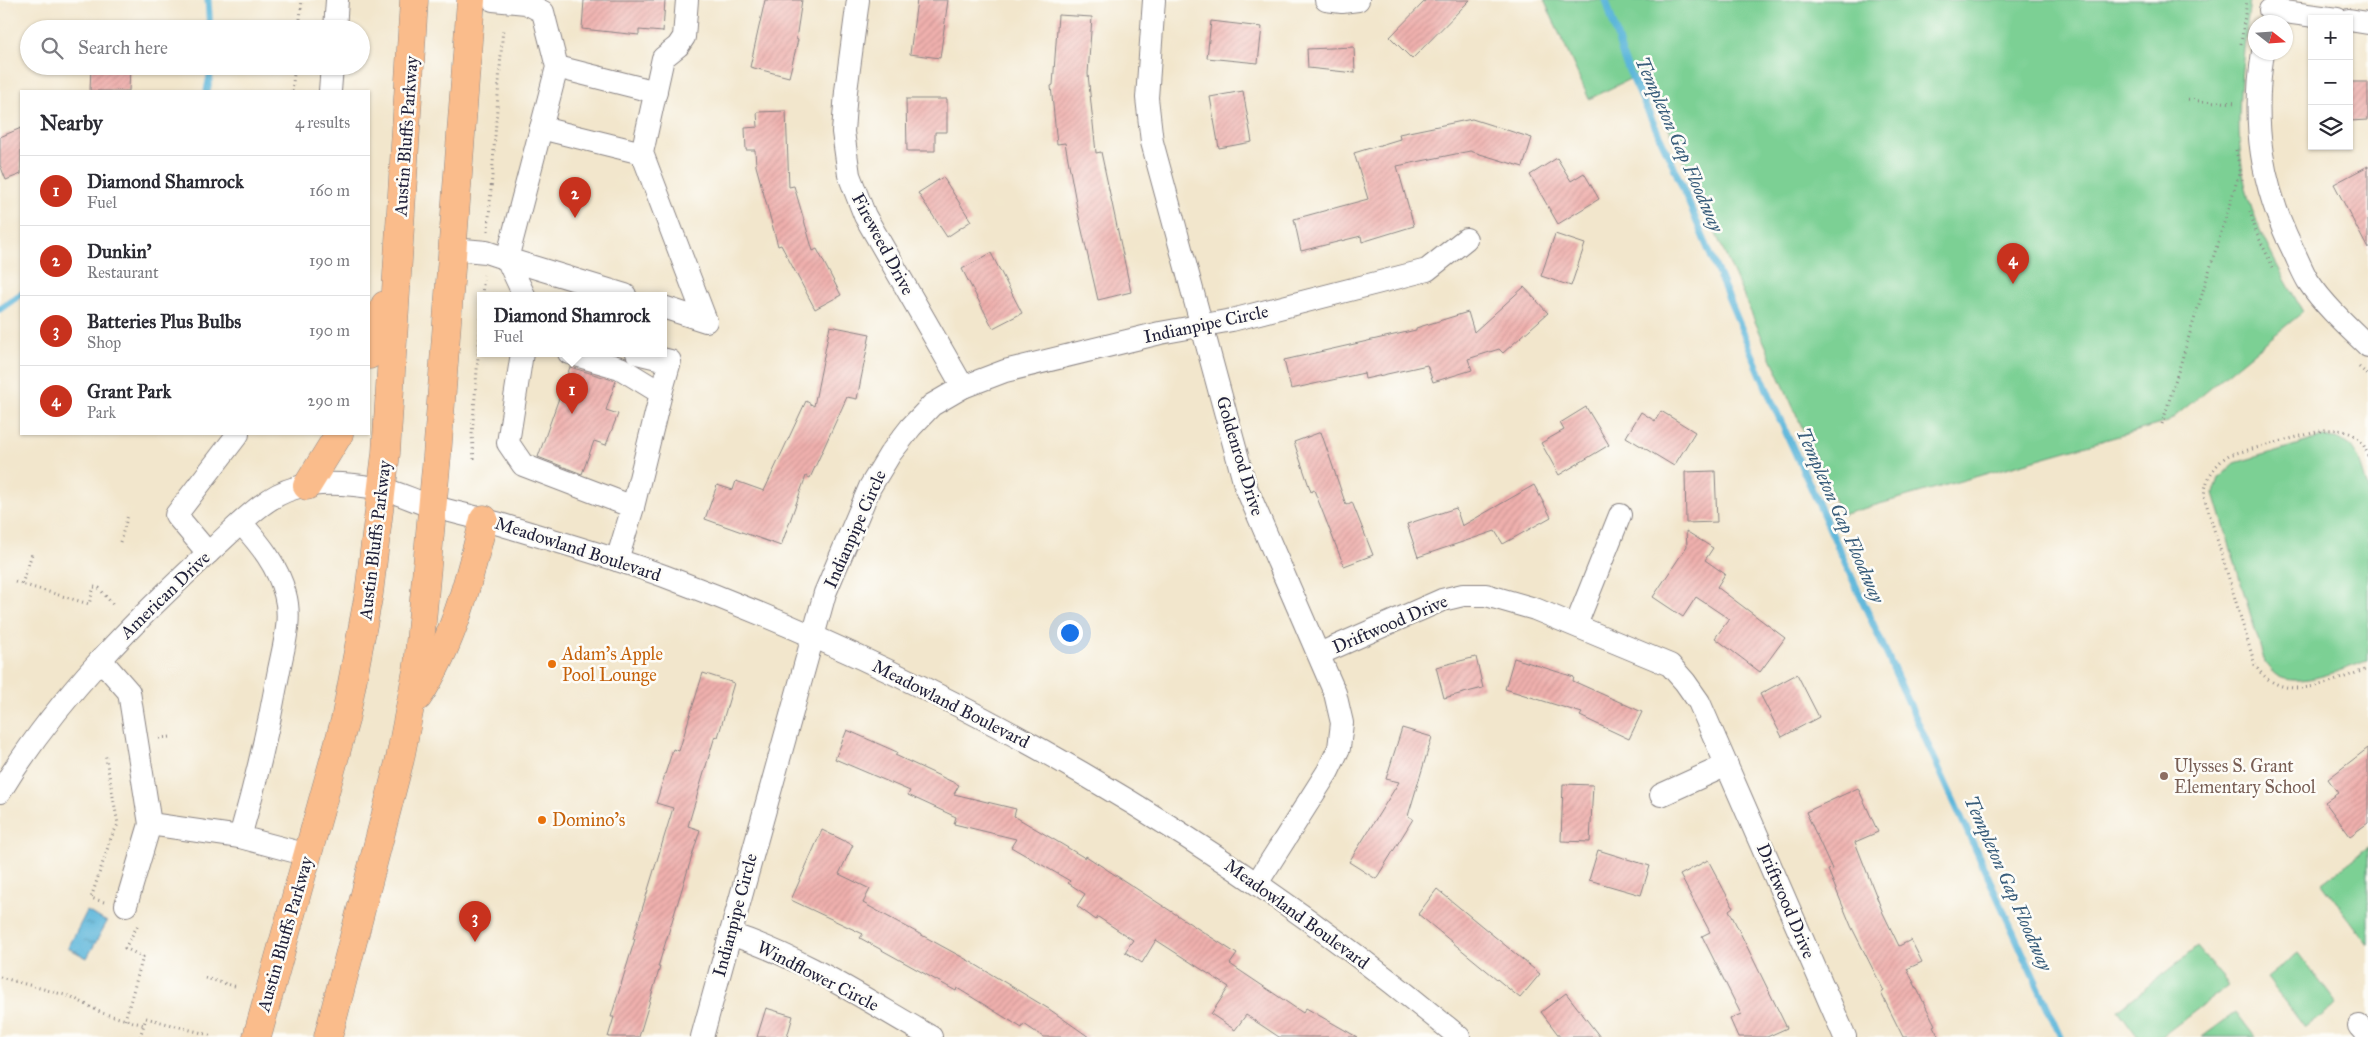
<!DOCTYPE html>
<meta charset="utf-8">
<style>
body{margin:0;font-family:"IM FELL Great Primer",serif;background:#f2f2f3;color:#2b2b33}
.controls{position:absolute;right:15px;top:15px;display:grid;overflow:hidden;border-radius:0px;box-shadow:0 1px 4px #0004}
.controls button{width:45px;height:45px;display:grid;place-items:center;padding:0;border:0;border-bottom:1px solid #e1e1e2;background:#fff;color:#2b2b33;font:25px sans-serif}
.compass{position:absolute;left:2248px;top:15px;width:45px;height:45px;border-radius:50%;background:#fff;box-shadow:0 1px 4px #0004;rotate:107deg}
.you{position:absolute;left:1069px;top:632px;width:18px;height:18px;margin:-12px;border:4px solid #fff;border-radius:50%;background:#1a73e8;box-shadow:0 0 0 8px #1a73e833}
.badge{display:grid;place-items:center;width:32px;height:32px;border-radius:50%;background:#c8321e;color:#fff;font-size:16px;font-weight:700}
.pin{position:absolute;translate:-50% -41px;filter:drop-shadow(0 1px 2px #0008)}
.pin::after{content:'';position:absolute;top:26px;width:18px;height:15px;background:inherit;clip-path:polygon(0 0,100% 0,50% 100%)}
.popup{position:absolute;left:477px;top:292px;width:190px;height:65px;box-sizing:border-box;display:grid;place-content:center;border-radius:0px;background:#fff;filter:drop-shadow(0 1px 4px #0005);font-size:16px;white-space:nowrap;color:#7c7c81}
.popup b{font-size:19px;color:#2b2b33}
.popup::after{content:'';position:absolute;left:50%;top:100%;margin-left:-10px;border:10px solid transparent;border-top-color:#fff}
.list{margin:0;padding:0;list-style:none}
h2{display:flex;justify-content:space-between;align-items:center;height:65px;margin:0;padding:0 20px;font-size:21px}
h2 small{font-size:16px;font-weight:400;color:#7c7c81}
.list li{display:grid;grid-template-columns:32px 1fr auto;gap:15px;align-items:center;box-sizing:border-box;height:70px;padding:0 20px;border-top:1px solid #e1e1e2}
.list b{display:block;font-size:19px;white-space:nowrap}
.list p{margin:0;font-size:16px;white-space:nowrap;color:#7c7c81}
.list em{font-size:16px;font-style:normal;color:#7c7c81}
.icon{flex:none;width:28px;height:28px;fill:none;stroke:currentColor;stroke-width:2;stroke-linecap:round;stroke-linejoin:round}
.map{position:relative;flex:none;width:2368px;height:1037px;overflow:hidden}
.search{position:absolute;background:#fff;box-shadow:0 1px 4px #0004;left:20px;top:20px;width:350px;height:55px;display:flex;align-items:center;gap:12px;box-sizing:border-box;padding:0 18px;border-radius:28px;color:#7c7c81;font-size:19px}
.panel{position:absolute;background:#fff;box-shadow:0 1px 4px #0004;left:20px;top:90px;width:350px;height:345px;border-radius:0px}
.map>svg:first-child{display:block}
.green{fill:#7cd094;stroke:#4f7968}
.water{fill:url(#water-ripples);stroke:#3f6c8a}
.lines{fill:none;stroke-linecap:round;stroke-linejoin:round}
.stream{stroke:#5cb6da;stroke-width:7}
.building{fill:url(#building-hatch)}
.minor-casing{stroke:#8a8484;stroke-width:24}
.major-casing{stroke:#8a8484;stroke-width:29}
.path{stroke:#8a8484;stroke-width:3;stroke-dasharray:1 4;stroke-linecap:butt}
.minor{stroke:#fff;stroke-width:22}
.major{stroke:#fabc8b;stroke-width:28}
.food-dot{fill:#e8710a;stroke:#fdfcf7;stroke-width:2}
.education-dot{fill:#8d6e63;stroke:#fdfcf7;stroke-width:2}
.labels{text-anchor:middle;stroke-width:5;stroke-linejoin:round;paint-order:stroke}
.street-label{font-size:18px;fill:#22223b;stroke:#fdfcf7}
.food-label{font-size:18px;fill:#c56008;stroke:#fdfcf7;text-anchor:start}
.education-label{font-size:18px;fill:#785e54;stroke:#fdfcf7;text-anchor:start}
.water-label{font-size:19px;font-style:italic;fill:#395d7b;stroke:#fdfcf7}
</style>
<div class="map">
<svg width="2368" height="1037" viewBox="0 0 2368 1037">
<defs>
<pattern id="water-ripples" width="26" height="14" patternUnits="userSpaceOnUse" patternTransform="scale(1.25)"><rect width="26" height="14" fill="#5cb6da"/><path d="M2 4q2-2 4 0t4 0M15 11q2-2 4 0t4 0" fill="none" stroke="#4c94b2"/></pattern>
<pattern id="building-hatch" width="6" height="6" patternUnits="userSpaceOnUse" patternTransform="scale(1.25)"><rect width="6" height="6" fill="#efb0ad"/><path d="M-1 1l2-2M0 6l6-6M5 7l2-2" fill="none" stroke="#cd9796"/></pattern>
</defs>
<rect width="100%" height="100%" fill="#fdfcf7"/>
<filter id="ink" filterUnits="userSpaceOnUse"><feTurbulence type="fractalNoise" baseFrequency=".02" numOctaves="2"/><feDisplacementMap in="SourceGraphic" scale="10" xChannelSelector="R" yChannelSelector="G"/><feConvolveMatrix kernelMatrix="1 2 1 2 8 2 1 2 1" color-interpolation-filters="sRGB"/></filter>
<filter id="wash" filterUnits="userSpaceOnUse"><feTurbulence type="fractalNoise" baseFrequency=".0096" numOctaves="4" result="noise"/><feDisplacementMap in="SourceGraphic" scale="20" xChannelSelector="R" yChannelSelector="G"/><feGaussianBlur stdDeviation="1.12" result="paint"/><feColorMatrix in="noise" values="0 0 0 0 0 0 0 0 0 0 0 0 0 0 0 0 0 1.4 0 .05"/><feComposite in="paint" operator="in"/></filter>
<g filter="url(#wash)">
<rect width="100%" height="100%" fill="#f2e6cc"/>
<g class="green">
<path d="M1544,0H2250C2242,69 2229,141 2252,209C2264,245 2285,279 2303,312L2168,422L1841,515L1644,72L1589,99Z"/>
<path d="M2323,437L2341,440L2351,447L2359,459L2368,489V661C2344,668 2298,690 2276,675C2272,672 2268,667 2265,663L2214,493L2219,478L2235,463Z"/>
<path d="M2368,848V944L2322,883Z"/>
<path d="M2197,947L2229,985L2161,1037H2138L2118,1010Z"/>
<path d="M2298,953L2337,1004L2305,1028L2267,978Z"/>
<path d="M2236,1012L2255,1037H2202Z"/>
</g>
<path class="water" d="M87,911L107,922L87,958L68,948Z"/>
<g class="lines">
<g class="stream">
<path d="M208,0L210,29"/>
<path d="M1606,0L1624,60L1673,165L1773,404L2061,1037"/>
<path d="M207,91L212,66"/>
<path d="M0,309L21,294"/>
</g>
</g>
<g id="blocks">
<g class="building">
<path d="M584,0H665L663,32L639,30V35L582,29Z"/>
<path d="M765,0H802L796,39L798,40L789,77L750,67Z"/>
<path d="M917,0H948L940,58L910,54Z"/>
<path d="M1426,0H1470L1412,59L1390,37Z"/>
<path d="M1058,15L1092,17L1088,74L1096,153L1101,152L1131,292L1098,300L1078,213L1065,143L1057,144L1051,86L1053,85Z"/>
<path d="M1211,21L1262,27L1258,63L1207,58Z"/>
<path d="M1354,47L1355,73L1308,68L1307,49Z"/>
<path d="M91,66H130L129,91H90Z"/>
<path d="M2349,82H2368V120L2349,121Z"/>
<path d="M1243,91L1252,142L1219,148L1210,97Z"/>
<path d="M906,99H947V132H935V151H907Z"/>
<path d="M786,111L789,187L794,186L813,251L817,249L841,295L815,309L781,245L778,246L756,166L755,150H746L745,128L758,127L757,112Z"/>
<path d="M1472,119L1532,138L1523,167L1470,151L1397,166L1414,226L1362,242L1361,236L1301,251L1294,219L1368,199L1354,153L1400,139L1399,134Z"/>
<path d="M21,128V174L6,180L0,165V137Z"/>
<path d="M1557,158L1571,181L1584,173L1599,199L1558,224L1530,175Z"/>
<path d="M2368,166V249L2334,184Z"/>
<path d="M943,177L971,221L947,237L918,193Z"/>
<path d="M1555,234L1585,244L1571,286L1541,276Z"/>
<path d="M991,253L1022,313L993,328L962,269Z"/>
<path d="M1524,287L1548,313L1503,353L1499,349L1468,359L1472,370L1433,382L1427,365L1365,379L1364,373L1291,389L1284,360L1416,330V328L1468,312L1474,332Z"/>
<path d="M830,326L870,334L857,399L847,397L810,478L806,476L781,546L705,519L717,485L733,490L736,481L764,491L806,401L814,406Z"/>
<path d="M570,367L616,381L606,410L618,414L606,445L594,441L582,474L538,457Z"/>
<path d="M1586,407L1609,445L1559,475L1541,443L1564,430L1560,423Z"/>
<path d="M1661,411L1695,432L1674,466L1626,437L1641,412L1655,421Z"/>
<path d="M1321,432L1346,505L1352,502L1373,555L1344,566L1314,490L1311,492L1294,442Z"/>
<path d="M1715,471L1717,522L1686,523L1685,472Z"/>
<path d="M1534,485L1551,517L1503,544L1495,531L1418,557L1407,524L1456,508L1462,526Z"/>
<path d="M1686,531L1713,548L1705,560L1725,574L1717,587L1785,638L1760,672L1715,638L1729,619L1696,597L1683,617L1653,597L1687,546Z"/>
<path d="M1476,657L1483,688L1444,698L1436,667Z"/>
<path d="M1514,658L1574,677L1573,681L1642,712L1629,739L1580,716L1582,713L1505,689Z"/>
<path d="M703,673L734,683L718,737L715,736L688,826L700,830L658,967H660L639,1037H608L614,1017H611L635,939H633L673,808L656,803L673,749L679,751Z"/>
<path d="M1797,674L1819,717L1782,737L1760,694Z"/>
<path d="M1402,728L1432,737L1408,816L1413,819L1376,879L1349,862L1399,782L1386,779Z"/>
<path d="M847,730L897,752L895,755L959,785L954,794L1016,809L1014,816L1085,858L1086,856L1237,954L1230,964L1303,1013L1306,1008L1357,1037H1279L1246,1015L1235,1030L1211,1014L1229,987L1156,940L1142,963L1125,952L1133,940L1098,917L1096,920L1077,906L1085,894L1068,883L1070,881L1011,847L1016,839L954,824L956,817L908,795L910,791L835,759Z"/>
<path d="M2368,748V823L2350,836L2325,802L2338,793L2328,779Z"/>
<path d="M1563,784L1593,785L1590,842L1561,841Z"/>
<path d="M1858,788L1878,832L1855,842L1883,913L1899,946L1911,940L1922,962L1907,969L1935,1025L1933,1026L1939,1037H1903L1881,993L1884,991L1851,926L1828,870L1832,869L1806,812Z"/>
<path d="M822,830L853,845L839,874L870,889L863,903L971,962L1049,1009L1089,1037H1043L1024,1024L1022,1028L957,988L956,991L860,938L863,934L791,900Z"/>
<path d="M1598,850L1650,866L1641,895L1589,880Z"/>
<path d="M1708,860L1733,907L1729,910L1787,1028L1767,1037H1738L1730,1019L1741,1014L1702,936L1710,932L1680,875Z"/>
<path d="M1437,889L1540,974L1520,998L1418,914Z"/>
<path d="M1566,993L1600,1037H1560L1541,1012Z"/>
<path d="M766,1008L793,1016L787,1037H757Z"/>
</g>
</g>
</g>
<g filter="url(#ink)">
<use href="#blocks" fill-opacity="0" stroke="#8a8484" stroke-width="1"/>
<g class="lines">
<g class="minor-casing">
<g id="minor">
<path d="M493,0L526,3L543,12L557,67L507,259L625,295"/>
<path d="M858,0L846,91L843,132L849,175L865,216L963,387"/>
<path d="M1154,0L1147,98L1152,142L1245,485L1335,693L1342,723L1339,748L1328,771L1257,883"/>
<path d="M1326,0L1342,2L1358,0"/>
<path d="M2270,10L2337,19"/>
<path d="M2349,20L2368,23"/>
<path d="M335,29L337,0"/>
<path d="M2263,52C2252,124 2261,185 2293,250C2298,260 2302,271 2308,281C2324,305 2347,326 2368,346"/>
<path d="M557,67L656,92"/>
<path d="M330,91L332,66"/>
<path d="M541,128L642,153"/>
<path d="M453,249L486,252L507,259L524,295"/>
<path d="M663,307L706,321L642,153L663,58L678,46L684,37L687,0"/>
<path d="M522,353L508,443L523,465L633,507L661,393L620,368L569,353"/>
<path d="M637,353L670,361L661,393"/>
<path d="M208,553L176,515L238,434"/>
<path d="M617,560L633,507"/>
<path d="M1576,625L1620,515"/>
<path d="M1319,654L1442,600L1463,595H1486L1535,609L1670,665L1685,682L1699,702L1845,1037"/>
<path d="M101,660L129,692L150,824L126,905"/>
<path d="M0,792C57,698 137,618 218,544C240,524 265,496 295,488C321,481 354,484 381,489C398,492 414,501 431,506C456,513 481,518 506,526C559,542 612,557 664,576C953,683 1223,840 1459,1037"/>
<path d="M1661,795L1727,765"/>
<path d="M150,824L240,837L308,855"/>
<path d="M240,837C256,782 269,726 279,670C284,645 292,619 285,594C278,566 260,544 241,523"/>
<path d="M730,934C802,957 866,1000 931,1037"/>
<path d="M2359,1026L2368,1036"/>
<path d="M702,1037L825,593L870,487L890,454L911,427L932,405L963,387L1005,371L1160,333L1232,320L1427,270L1466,239"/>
</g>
</g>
<g class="major-casing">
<g id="major">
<path d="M369,355L385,305"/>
<path d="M307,486L339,434"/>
<path d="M418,697C453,644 469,580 484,519"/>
<path d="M257,1037L345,720L369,593L386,453L414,0"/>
<path d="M328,1037L400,759L418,665L437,456L471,0"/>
</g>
</g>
<g class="path">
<path d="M299,29L302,0"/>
<path d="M2241,44L2247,0"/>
<path d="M292,91L295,66"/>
<path d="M2183,100L2237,103"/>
<path d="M2236,150L2242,180"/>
<path d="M2250,211L2256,232L2274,269"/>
<path d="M488,231L503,27"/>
<path d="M482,295L484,275"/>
<path d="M2359,367L2368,375"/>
<path d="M2162,424L2239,174"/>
<path d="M2368,456C2362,434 2345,428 2324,430L2229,455C2214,465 2206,478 2204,496L2255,665C2283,707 2330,681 2368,669"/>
<path d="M474,459L472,435L481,318"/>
<path d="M120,542L128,515"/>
<path d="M15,582L89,604L94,587L99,588L114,606"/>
<path d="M22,584L33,551"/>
<path d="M159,738L171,737"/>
<path d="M104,902L91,898L111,838L118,824L105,753"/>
<path d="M0,977L72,997L102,1013L144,1025"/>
<path d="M205,978L238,987"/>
<path d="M125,1020L143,957L125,948L138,925"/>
<path d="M140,1037L146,1018L213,1036"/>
</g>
<use href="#minor" class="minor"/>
<use href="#major" class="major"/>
</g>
</g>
<g class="food-dot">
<circle cx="552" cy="664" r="5"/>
<circle cx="542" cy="820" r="5"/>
</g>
<circle class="education-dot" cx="2164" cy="776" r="5"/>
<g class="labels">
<g class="street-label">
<text transform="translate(406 136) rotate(-86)" y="6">Austin Bluffs Parkway</text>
<text transform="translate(883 244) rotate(62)" y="6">Fireweed Drive</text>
<text transform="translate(1206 324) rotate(-12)" y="6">Indianpipe Circle</text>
<text transform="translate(1240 456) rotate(73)" y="6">Goldenrod Drive</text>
<text transform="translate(855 529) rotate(-66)" y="6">Indianpipe Circle</text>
<text transform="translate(375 540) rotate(-83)" y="6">Austin Bluffs Parkway</text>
<text transform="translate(578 549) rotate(18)" y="6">Meadowland Boulevard</text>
<text transform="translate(165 595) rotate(-44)" y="6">American Drive</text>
<text transform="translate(1390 624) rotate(-23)" y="6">Driftwood Drive</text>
<text transform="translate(951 704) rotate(27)" y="6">Meadowland Boulevard</text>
<text transform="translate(1786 901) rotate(67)" y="6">Driftwood Drive</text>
<text transform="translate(1297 914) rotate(36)" y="6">Meadowland Boulevard</text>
<text transform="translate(735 915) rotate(-75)" y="6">Indianpipe Circle</text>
<text transform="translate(285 934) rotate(-74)" y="6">Austin Bluffs Parkway</text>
<text transform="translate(818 976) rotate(27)" y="6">Windflower Circle</text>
</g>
<g class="food-label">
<text x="562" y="660">Adam's Apple<tspan x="562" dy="21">Pool Lounge</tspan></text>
<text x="552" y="826">Domino's</text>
</g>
<g class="education-label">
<text x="2174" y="772">Ulysses S. Grant<tspan x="2174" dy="21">Elementary School</tspan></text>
</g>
<g class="water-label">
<text transform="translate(1680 144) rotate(66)" y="7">Templeton Gap Floodway</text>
<text transform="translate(1841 515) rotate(66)" y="7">Templeton Gap Floodway</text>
<text transform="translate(2009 883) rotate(66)" y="7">Templeton Gap Floodway</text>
</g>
</g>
</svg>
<div class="controls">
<button>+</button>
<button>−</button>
<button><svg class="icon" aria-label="layers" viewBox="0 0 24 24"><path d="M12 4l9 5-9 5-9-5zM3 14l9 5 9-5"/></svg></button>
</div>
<svg class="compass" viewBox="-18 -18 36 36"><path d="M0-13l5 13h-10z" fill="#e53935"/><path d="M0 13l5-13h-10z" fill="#7c7c81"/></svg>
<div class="you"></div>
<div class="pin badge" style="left:572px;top:414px">1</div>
<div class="popup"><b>Diamond Shamrock</b>Fuel</div>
<div class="pin badge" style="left:575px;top:218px">2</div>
<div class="pin badge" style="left:475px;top:942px">3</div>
<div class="pin badge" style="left:2013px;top:284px">4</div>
<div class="search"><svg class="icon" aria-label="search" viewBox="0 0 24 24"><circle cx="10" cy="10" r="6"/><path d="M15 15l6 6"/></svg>Search here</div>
<section class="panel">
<h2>Nearby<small>4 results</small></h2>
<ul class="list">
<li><span class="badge">1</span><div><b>Diamond Shamrock</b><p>Fuel</p></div><em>160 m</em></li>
<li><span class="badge">2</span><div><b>Dunkin'</b><p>Restaurant</p></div><em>190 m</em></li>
<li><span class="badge">3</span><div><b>Batteries Plus Bulbs</b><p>Shop</p></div><em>190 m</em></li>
<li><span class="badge">4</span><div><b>Grant Park</b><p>Park</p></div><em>290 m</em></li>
</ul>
</section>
</div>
